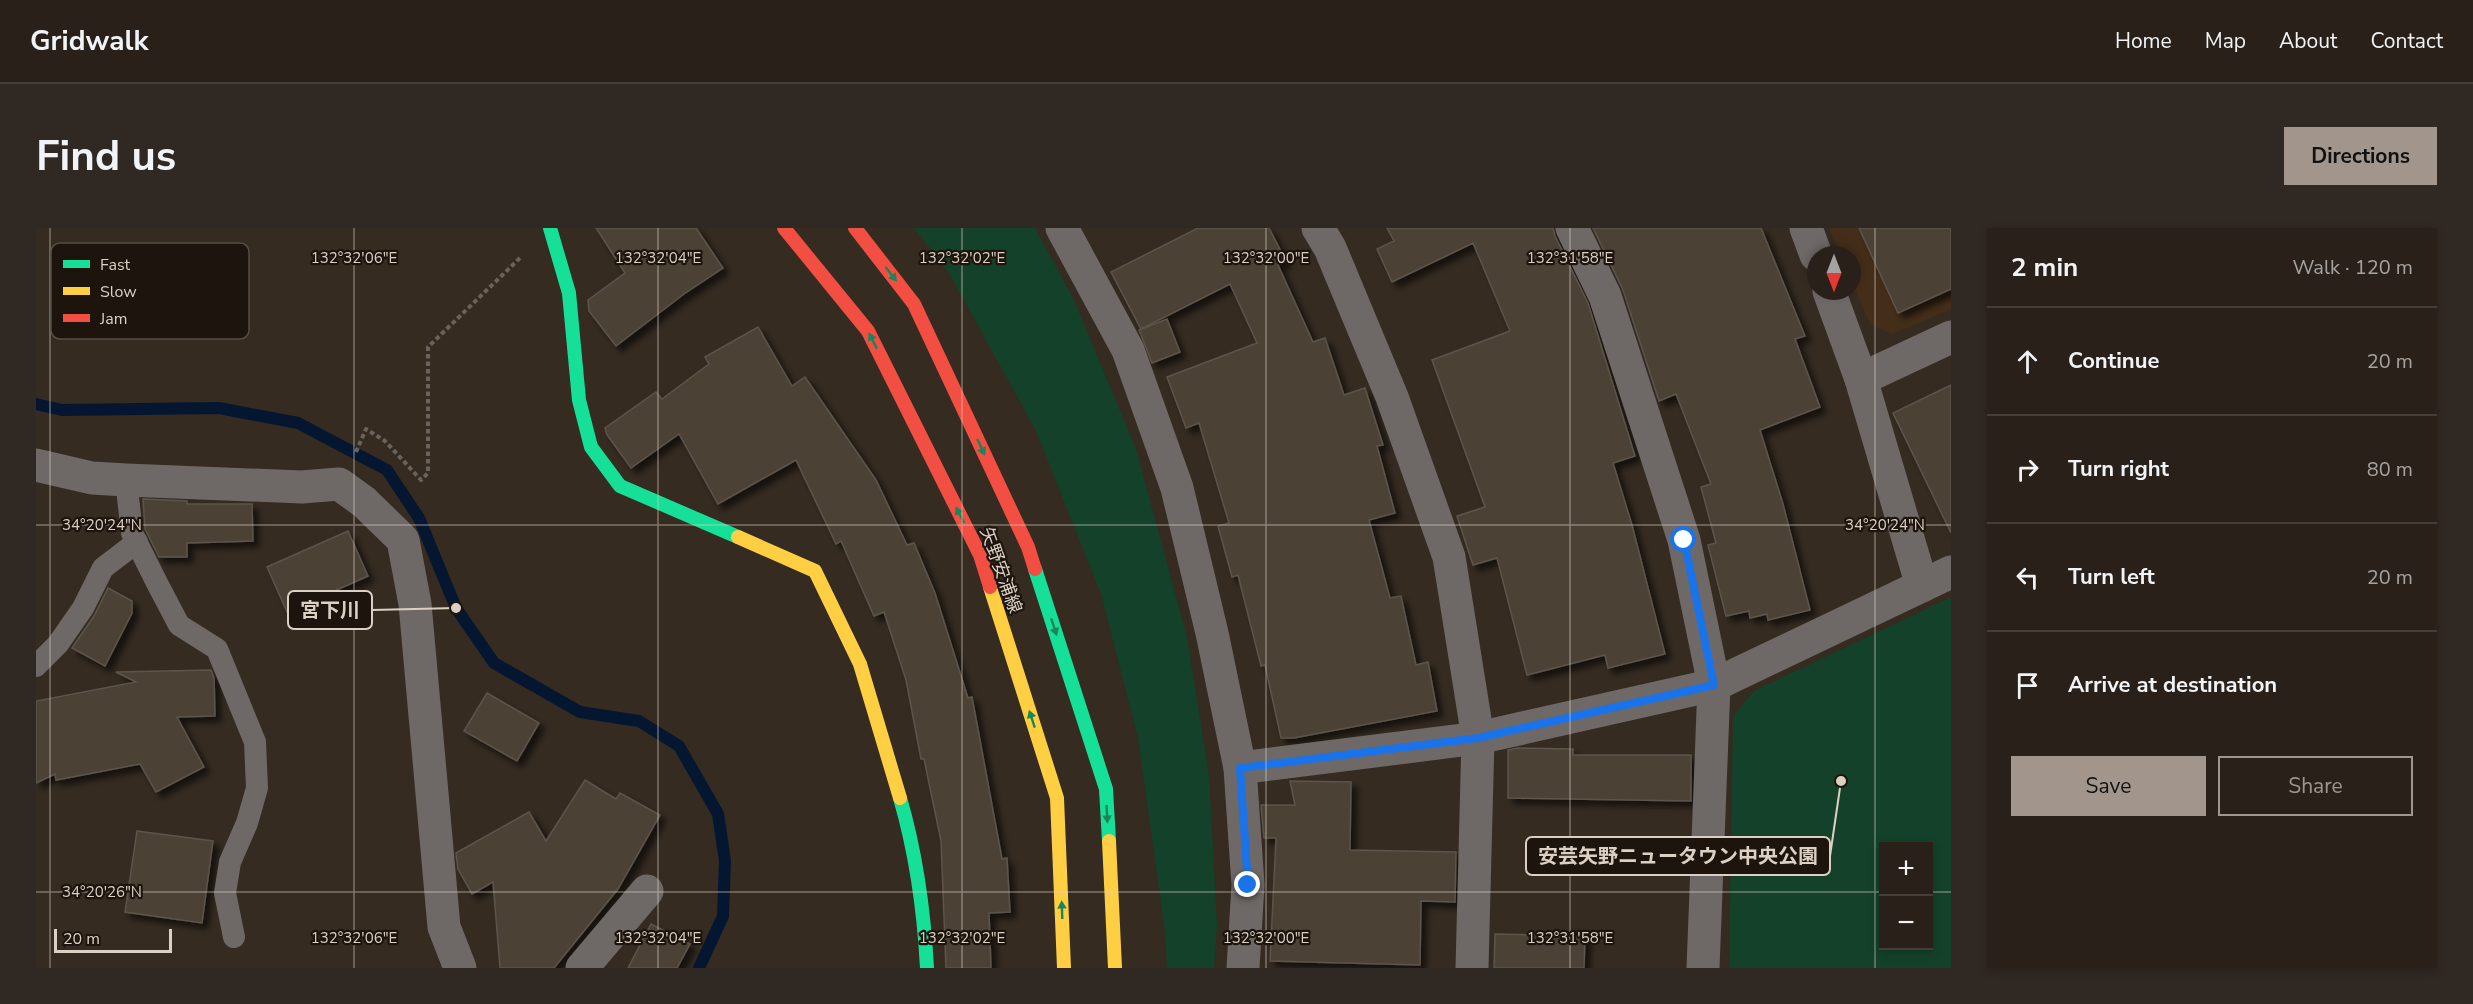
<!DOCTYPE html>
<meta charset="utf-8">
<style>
body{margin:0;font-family:"Nunito Sans","Noto Sans JP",sans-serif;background:#302822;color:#f1f3f6}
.controls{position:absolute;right:18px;bottom:18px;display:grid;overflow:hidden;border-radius:0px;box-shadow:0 3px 9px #0003}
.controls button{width:54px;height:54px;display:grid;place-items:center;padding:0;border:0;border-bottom:2px solid #443e38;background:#282019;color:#f1f3f6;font:30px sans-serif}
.compass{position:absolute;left:1771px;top:18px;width:54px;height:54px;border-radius:50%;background:#282019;box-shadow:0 3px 9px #0003;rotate:180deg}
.scale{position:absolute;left:18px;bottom:15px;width:118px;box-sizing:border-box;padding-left:6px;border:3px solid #dcd0c5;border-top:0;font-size:16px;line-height:21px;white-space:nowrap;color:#dcd0c5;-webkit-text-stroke:4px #1d150d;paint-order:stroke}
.stop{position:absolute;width:18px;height:18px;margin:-14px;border:4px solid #1a73e8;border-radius:50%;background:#fff}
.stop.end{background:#1a73e8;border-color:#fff;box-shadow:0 2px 6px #0008}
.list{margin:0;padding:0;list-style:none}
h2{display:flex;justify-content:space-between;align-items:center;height:78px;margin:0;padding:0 24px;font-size:26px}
h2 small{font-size:20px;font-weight:400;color:#a5a3a2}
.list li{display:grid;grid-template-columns:39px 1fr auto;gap:18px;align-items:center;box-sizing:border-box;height:108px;padding:0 24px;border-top:2px solid #443e38}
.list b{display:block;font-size:22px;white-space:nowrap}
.list em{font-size:20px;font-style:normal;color:#a5a3a2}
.actions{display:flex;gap:12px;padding:18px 24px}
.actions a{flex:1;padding:14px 0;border:2px solid #a2968c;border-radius:0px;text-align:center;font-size:21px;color:#a2968c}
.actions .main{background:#a2968c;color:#111}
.icon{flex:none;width:33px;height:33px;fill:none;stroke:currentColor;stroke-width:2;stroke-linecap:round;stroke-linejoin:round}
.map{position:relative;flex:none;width:1915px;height:740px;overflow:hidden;border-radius:0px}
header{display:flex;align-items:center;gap:36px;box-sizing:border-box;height:84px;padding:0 30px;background:#282019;border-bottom:2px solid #443e38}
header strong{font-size:28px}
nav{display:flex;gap:33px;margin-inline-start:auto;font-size:21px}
.intro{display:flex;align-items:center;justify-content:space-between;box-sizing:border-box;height:144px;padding:0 36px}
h1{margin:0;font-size:42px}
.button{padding:15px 27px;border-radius:0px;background:#a2968c;color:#111;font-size:21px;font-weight:700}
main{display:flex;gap:36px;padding:0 36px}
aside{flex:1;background:#282019;border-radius:0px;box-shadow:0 3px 9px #0003}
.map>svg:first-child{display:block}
.built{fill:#442e19}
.green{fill:#144129;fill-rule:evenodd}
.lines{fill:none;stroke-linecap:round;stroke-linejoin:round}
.stream{stroke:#051730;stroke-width:12}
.building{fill:#4c4236;stroke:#5c544b;stroke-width:1.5;filter:url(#shadow)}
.path{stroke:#69625d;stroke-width:4;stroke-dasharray:4.5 3;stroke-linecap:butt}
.lane{stroke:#6e6966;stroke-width:22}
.street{stroke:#6e6966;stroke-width:33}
.fast{stroke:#16e098;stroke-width:14}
.slow{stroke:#ffcf43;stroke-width:14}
.jam{stroke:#f24e42;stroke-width:14}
.oneway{fill:#198559}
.route{stroke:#1a73e8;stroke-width:8}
.ticks{fill:none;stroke:#dcd0c5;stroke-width:1.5;stroke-opacity:0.45}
.labels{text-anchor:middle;stroke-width:4.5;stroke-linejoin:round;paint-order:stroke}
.street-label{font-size:18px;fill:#dcd0c5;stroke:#1d150d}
.key{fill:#1d150d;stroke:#564d44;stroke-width:1.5}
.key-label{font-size:16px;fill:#dcd0c5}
.ticks-label{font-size:15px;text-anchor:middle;fill:#dcd0c5;stroke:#1d150d;stroke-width:4.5;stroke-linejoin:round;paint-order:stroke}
.leader{fill:none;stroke:#dcd0c5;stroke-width:2}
.callout-dot{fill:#dcd0c5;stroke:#1d150d;stroke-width:2}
.callout{fill:#1d150d;stroke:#dcd0c5;stroke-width:2}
.callout-label{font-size:20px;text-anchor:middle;font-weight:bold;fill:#dcd0c5}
</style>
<header>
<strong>Gridwalk</strong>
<nav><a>Home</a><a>Map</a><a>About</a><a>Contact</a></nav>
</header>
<div class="intro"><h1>Find us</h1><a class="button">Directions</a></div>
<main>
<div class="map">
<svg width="1915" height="740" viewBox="0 0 1915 740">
<defs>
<filter id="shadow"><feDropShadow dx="5.5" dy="5.5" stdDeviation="3" flood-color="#0009"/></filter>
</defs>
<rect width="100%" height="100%" fill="#352b21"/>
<path class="built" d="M1793,0H1915V81L1856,106L1834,96L1816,54V27H1804Z"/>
<g class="green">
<path d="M878,0H999L1037,70L1100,221L1151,409L1173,547L1181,697L1178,740H1131L1129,704L1102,510L1065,366L1000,203L913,45Z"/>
<path d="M1915,369V740H1693L1697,488L1718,463ZM1892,618V718H1848V618Z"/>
</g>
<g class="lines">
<path class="stream" d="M0,176L26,182L183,180L262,195L351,242L383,290L420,380L458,435L544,484L603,493L643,518L682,586L689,633L687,688L663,740"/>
</g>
<g class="building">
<path d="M560,0H660L687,40L648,66L580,118L553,83L552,72L589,45Z"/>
<path d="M1162,0H1233L1250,33L1242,37L1277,114L1289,110L1308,167L1329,160L1347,217L1341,218L1359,285L1333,292L1354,370L1365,368L1380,437L1392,434L1401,483L1258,510H1245L1229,437L1225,438L1202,347L1196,349L1182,298L1193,295L1163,195L1150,200L1131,149L1221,115L1194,56L1105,101L1075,44Z"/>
<path d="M1351,0H1517L1519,8L1552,75L1599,228L1577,235L1596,297L1629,426L1572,440L1569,427L1491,447L1461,330L1437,337L1421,288L1449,279L1396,132L1474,103L1437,15L1356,54L1341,21L1358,13Z"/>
<path d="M1557,0H1725L1769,108L1759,111L1784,179L1724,202L1747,276L1774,382L1732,392L1731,386L1714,390L1713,383L1690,388L1672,317L1680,315L1665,259L1675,256L1640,166L1623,173L1587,62Z"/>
<path d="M1823,0H1915V61L1862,85Z"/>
<path d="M1131,91L1144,124L1116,135L1103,102Z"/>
<path d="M722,99L756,158L769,149L840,252L871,317L878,315L899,365L932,470L936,469L966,631L971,630L974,684L953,685L955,740H910L905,613L888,531H885L870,452L848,384L838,388L805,313L800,316L760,232L682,276L643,206L595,240L571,207L569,200L620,164L626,171L673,136L669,129Z"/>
<path d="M1915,157V305L1857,185Z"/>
<path d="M107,271L151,273V276H216L217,313L151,315V329H123L109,301Z"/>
<path d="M312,303L332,348L251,384L231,339Z"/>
<path d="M72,360L96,373V385L69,438L36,420L58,388Z"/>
<path d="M175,442L178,450L179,488L141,489L168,539L120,564L104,536L20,552L19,546L0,555V473L100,454L80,444Z"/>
<path d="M451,465L503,495L481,533L428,503Z"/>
<path d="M1482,520L1537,521V527H1655V573L1472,570V522Z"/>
<path d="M549,552L580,571L584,565L624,587L582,661L518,740H464L457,654L436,666L422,641L420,625L493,584L510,613Z"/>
<path d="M1254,553L1315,554L1314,622L1420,624L1419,674L1385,673L1384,737L1234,733L1240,610H1228L1225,577H1259Z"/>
<path d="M101,603L177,613L166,695L89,684Z"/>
<path d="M615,696L654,716L641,740H592Z"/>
<path d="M1459,706L1549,708L1548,740H1458Z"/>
</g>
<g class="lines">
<path class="path" d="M320,224L330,201L349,213L385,252L392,245V119L485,29"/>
<g class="lane">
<path d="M90,252L96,305L121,355L143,397L181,421L219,514L221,560L211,595L194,634L189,665L198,709"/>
<path d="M0,438L22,416L47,380L67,340L101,314"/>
</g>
<g class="street">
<path d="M1026,0L1092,122L1141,260L1176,405L1204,540L1212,657L1207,740"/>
<path d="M1282,0L1294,20L1356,169L1413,329L1442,510L1436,740"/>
<path d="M1536,0L1569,68L1648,312L1678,457L1667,740"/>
<path d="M1770,0L1780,27"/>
<path d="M1793,63L1825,151L1886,358"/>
<path d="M1825,151L1915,109"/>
<path d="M0,237L56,250L90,252L266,259L303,256L328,274L367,312L379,376L408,699L424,740"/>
<path d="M1204,540L1442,510L1678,457L1915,344"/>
<path d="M546,740L611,663"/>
</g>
<g class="fast">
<path d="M514,0L533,65L543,172L555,219L584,258L702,309"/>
<path d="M999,341L1070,561L1073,613"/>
<path d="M864,570C880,625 888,683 891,740"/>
</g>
<g class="slow">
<path d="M702,309L779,343L824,436L864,570"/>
<path d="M954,359L1021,570L1028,740"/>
<path d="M1073,613L1079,740"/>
</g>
<g class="jam">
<path d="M748,0L832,103L944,327L954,359"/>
<path d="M819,0L878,76L992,319L999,341"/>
</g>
</g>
<defs><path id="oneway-solid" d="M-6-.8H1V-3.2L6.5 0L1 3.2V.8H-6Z" transform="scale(1.5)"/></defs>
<g class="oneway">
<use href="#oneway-solid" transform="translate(855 46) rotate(52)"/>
<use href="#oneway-solid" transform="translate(837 113) rotate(-117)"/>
<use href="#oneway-solid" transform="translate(945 219) rotate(65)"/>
<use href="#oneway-solid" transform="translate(924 287) rotate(-117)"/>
<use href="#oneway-solid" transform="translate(1018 399) rotate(72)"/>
<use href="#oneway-solid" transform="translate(996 491) rotate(-108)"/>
<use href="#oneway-solid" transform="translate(1071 586) rotate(87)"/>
<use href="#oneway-solid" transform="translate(1026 682) rotate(-92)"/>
</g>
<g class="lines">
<path class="route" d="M1212,657L1204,540L1442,510L1678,457L1648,312"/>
</g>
<path class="ticks" d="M14,0V740M318,0V740M622,0V740M926,0V740M1230,0V740M1534,0V740M1839,0V740M0,297H1915M0,664H1848M1892,664H1915"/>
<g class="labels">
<g class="street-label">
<text transform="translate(965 342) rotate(70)" y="6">矢野安浦線</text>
</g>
</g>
<rect x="15" y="15" width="198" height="96" rx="9" class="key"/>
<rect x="27" y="32" width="27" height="8" fill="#16e098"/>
<rect x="27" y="59" width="27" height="8" fill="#ffcf43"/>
<rect x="27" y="86" width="27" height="8" fill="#f24e42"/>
<g class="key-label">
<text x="64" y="42">Fast</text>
<text x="64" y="69">Slow</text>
<text x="64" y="96">Jam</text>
</g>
<g class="ticks-label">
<text x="318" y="35">132°32'06"E</text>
<text x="622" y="35">132°32'04"E</text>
<text x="926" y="35">132°32'02"E</text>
<text x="1230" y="35">132°32'00"E</text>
<text x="1534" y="35">132°31'58"E</text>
<text x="1849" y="302">34°20'24"N</text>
<text x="66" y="302">34°20'24"N</text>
<text x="66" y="669">34°20'26"N</text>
<text x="318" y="715">132°32'06"E</text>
<text x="622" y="715">132°32'04"E</text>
<text x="926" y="715">132°32'02"E</text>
<text x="1230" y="715">132°32'00"E</text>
<text x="1534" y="715">132°31'58"E</text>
</g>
<path class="leader" d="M420 380L336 382M1805 553L1794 628"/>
<g class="callout-dot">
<circle cx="420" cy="380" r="6"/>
<circle cx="1805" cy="553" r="6"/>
</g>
<g class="callout">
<rect x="252" y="363" width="84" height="38" rx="6"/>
<rect x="1490" y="609" width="304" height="38" rx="6"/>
</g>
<g class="callout-label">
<text x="294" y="389">宮下川</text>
<text x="1642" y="635">安芸矢野ニュータウン中央公園</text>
</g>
</svg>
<div class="controls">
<button>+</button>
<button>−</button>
</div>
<svg class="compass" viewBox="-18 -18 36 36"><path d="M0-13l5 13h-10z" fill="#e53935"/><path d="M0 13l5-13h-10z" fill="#a5a3a2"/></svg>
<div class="scale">20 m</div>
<div class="stop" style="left:1648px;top:312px"></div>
<div class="stop end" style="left:1212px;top:657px"></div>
</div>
<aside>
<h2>2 min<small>Walk · 120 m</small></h2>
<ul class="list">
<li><svg class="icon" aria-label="ahead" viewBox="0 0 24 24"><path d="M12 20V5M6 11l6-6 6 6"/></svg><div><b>Continue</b></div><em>20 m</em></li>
<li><svg class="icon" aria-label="right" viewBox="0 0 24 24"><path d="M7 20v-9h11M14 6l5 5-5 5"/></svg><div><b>Turn right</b></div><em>80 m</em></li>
<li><svg class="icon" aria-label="left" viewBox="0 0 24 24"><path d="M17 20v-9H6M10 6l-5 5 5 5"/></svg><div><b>Turn left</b></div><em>20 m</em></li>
<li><svg class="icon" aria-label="arrive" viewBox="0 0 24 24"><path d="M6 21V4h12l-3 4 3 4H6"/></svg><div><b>Arrive at destination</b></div></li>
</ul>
<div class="actions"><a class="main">Save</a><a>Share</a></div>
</aside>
</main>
